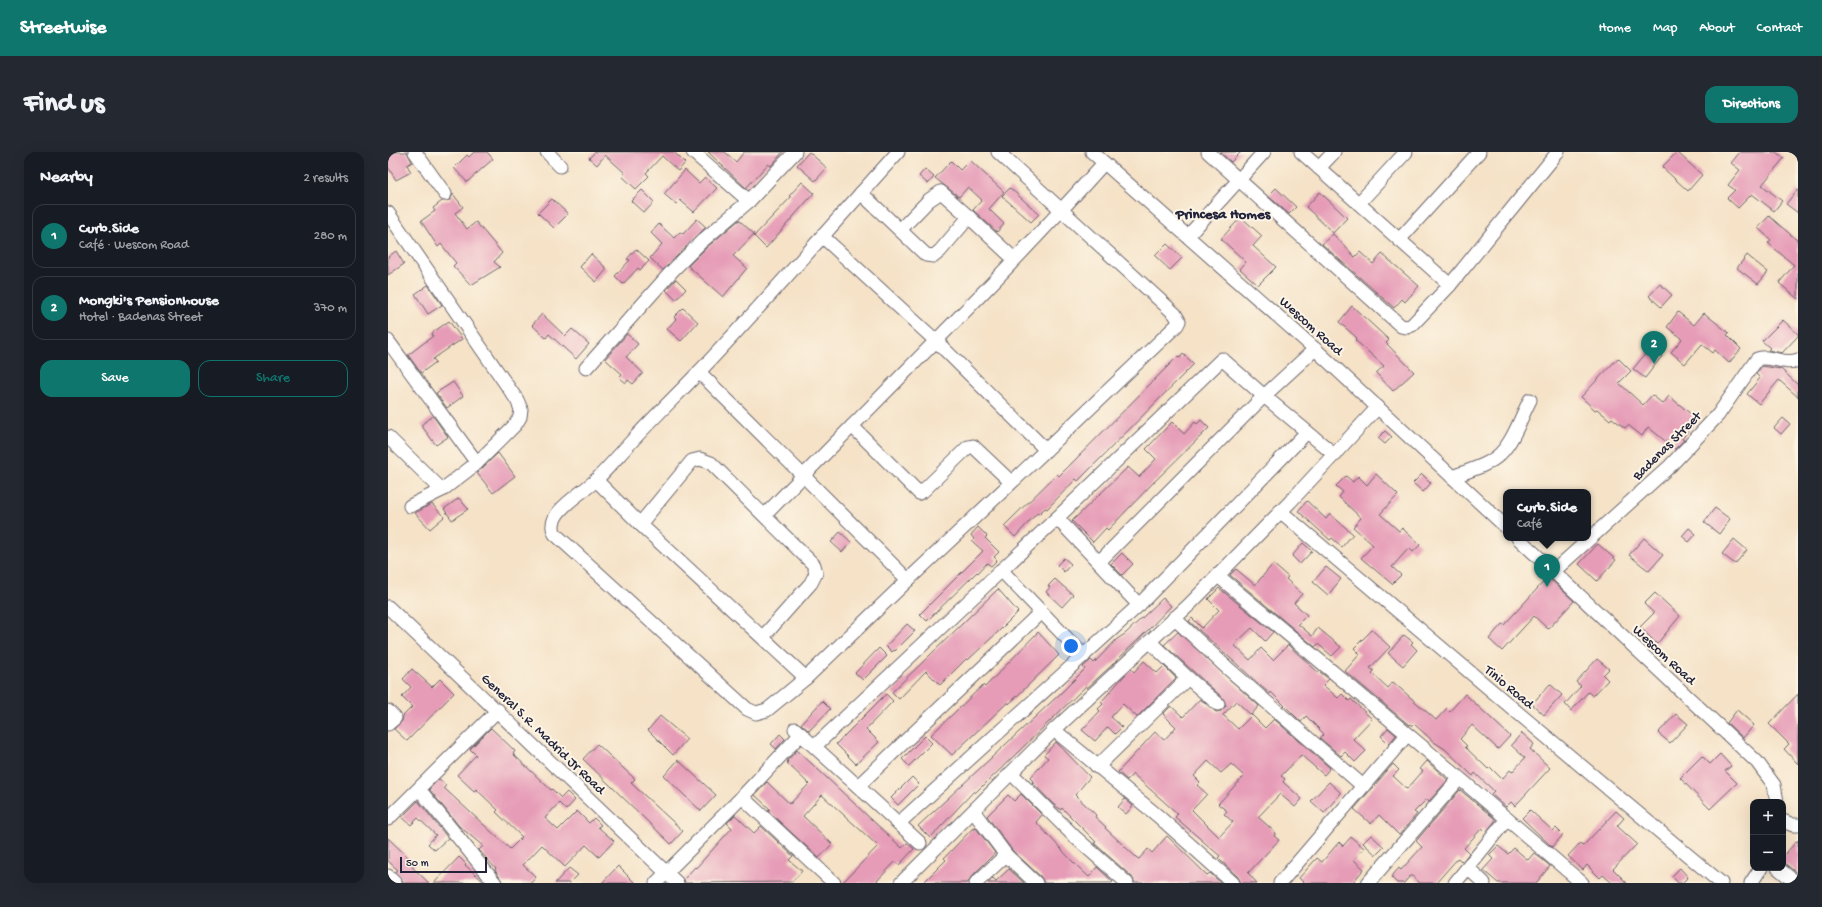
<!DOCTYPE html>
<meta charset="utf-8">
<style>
body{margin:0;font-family:"Gochi Hand",sans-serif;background:#242831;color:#f1f3f6}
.controls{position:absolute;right:12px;bottom:12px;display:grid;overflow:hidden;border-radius:8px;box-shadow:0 4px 16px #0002}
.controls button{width:36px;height:36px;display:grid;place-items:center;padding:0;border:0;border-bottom:1px solid #363941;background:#171b24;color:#f1f3f6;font:20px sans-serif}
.scale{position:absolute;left:12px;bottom:10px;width:87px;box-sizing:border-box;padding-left:4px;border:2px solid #22223b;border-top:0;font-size:11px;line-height:14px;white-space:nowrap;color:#22223b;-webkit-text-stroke:3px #fcf5e5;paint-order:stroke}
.you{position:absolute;left:683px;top:494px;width:14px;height:14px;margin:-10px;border:3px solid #fff;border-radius:50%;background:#1a73e8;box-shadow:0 0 0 6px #1a73e833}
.badge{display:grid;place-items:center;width:26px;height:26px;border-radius:50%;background:#0f766e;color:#fff;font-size:13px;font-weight:700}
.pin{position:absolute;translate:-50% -33px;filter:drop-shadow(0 1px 2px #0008)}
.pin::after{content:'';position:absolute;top:21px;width:14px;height:12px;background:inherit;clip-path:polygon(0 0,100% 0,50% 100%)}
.popup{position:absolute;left:1115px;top:337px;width:88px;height:52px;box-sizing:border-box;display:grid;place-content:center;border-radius:8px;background:#171b24;filter:drop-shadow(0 1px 3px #0005);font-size:13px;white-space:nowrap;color:#9ea1a6}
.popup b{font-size:15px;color:#f1f3f6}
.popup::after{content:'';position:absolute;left:50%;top:100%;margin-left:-8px;border:8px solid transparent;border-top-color:#171b24}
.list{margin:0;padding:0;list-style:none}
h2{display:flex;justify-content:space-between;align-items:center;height:52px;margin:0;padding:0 16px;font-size:17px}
h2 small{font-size:13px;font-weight:400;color:#9ea1a6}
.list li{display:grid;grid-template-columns:26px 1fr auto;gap:12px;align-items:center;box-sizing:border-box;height:64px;margin:0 8px 8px;padding:0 8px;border:1px solid #363941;border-radius:12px}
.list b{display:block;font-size:15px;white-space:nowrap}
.list p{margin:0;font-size:13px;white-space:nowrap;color:#9ea1a6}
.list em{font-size:13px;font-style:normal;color:#9ea1a6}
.actions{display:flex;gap:8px;padding:12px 16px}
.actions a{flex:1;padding:9px 0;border:1px solid #0f766e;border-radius:12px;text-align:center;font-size:14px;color:#0f766e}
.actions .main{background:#0f766e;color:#fff}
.map{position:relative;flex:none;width:1410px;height:731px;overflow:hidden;border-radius:12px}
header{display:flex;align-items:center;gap:24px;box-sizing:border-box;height:56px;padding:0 20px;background:#0f766e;color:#fff}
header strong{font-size:19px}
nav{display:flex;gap:22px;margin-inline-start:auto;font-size:14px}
.intro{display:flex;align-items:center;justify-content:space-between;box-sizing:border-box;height:96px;padding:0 24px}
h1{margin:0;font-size:28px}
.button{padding:10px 18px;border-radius:12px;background:#0f766e;color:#fff;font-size:14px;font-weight:700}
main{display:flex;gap:24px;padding:0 24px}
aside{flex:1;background:#171b24;border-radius:12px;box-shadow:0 4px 16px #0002}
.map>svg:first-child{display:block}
.building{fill:#e69cb7;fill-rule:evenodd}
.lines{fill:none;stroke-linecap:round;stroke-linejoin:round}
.minor-casing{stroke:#6c656c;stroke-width:15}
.minor{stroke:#fff;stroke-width:13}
.labels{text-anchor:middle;stroke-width:4;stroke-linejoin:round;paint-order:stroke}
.street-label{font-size:14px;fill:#22223b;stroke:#fcf5e5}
.neighbourhood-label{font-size:15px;font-weight:bold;fill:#22223b;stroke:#fcf5e5}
</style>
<header>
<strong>Streetwise</strong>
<nav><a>Home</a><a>Map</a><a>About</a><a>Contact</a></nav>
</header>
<div class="intro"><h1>Find us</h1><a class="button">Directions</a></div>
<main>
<aside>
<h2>Nearby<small>2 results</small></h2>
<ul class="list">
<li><span class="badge">1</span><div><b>Curb.Side</b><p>Café · Wescom Road</p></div><em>280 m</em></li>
<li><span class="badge">2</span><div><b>Mongki's Pensionhouse</b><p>Hotel · Badenas Street</p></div><em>370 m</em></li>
</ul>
<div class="actions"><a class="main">Save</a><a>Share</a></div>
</aside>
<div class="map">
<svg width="1410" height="731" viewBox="0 0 1410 731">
<rect width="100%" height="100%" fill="#fcf5e5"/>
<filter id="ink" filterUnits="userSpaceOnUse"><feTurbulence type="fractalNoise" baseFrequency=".025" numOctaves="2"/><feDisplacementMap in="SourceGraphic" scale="8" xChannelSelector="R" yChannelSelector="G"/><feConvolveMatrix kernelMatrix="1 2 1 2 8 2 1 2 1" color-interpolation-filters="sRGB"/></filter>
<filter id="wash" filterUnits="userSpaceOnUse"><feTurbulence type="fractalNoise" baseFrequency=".012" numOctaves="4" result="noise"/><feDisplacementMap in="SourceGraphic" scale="16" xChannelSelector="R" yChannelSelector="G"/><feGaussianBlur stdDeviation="0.9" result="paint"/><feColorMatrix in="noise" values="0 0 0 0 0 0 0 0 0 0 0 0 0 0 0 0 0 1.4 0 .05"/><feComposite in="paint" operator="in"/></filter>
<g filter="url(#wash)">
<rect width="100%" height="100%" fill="#f5e2c7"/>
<g id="blocks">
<g class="building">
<path d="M0,0H19L24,10L19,13L23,20L8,28L0,15Z"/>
<path d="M86,0H99L105,7L79,30L66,16L79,3L81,5Z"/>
<path d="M207,0H286L297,11L290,19L274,4L258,21L261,24L248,37L234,24L237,21L217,3L209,13L201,6Z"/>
<path d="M320,0H337L348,10L356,0H395L383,14L380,12L358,36Z"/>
<path d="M421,0L439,16L427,29L409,13Z"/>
<path d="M832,0H853L843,10Z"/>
<path d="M1289,0L1314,23L1300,39L1274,15Z"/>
<path d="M1352,0H1388L1396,6L1374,33L1394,49L1386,59L1364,42L1350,56L1339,46L1347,38L1340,33L1352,18L1343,11Z"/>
<path d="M582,8L616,40L601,57L616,72L609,80L585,58L594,48L580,35L571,45L547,26L563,9L572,18Z"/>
<path d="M537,17L546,25L540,32L531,24Z"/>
<path d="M297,18L311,31L317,25L329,36L306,60L292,48L288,52L276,42Z"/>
<path d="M414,30L426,41L378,96L366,84L403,45L401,44Z"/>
<path d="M622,36L651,62L643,70L614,44Z"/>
<path d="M888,36L908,55L901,62L880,44Z"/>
<path d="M1410,37V61L1398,52Z"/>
<path d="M254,38L266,50L256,61L243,49Z"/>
<path d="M932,40L959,66L945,81L918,55Z"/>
<path d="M65,42L75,55L67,61L79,77L88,70L114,101L106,110L112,115L83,133L65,114L68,111L53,92L50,95L33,69L47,59L45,56L54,49L62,48Z"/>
<path d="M164,47L180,62L166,76L150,61Z"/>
<path d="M1381,64L1410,89V147L1391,131L1406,113L1380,91L1383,88L1370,76Z"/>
<path d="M853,65L874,84L865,94L888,115L870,133L852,117L858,110L833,87Z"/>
<path d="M309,67L318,75L275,118L262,106L274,92L263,81L271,72L286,86L292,80L295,82Z"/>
<path d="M351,68L366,82L345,104L359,116L335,145L300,114L318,96Z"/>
<path d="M945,82L967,105L972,100L985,112L994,102L1031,134L1017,150L1014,147L1006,156L934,92Z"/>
<path d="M779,92L794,106L782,118L767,104Z"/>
<path d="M248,97L261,109L252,118L250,116L235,132L227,124L242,108L239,107Z"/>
<path d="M8,99L16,112L0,123V105Z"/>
<path d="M203,102L219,117L208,130L192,115Z"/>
<path d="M1359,103L1380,120L1370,132L1349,116Z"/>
<path d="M288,127L298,137L288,148L278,138Z"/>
<path d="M1272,132L1284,143L1273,155L1261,144Z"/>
<path d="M40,133L54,153L40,162L27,142Z"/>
<path d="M964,154L1001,188L998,191L1026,220L1005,239L988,221L996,214L967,188L969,186L951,170Z"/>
<path d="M295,156L310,170L293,189L279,177L288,167L286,165Z"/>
<path d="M1290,160L1306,173L1316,161L1341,181L1339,183L1353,197L1341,211L1327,198L1325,201L1314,192L1297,212L1283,200L1294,187L1279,175Z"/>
<path d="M154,162L177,184L184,177L201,192L188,207L161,182L158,186L144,173Z"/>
<path d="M1395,168L1410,182V184L1394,201L1380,198L1382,196L1374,189Z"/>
<path d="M61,169L74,187L45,207L48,210L33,221L20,203L45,184L44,181Z"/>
<path d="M239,182L250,192L238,205L255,221L245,232L240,228L238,231L231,225L234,222L217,207Z"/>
<path d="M1263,195L1274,204L1257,226L1245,217Z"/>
<path d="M795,202L806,212L690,329L688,327L659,357L657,356L651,362L649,361L627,385L616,374L669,322L671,324L790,204L792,206Z"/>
<path d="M1230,206L1243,219L1231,231L1255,253L1264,243L1275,252L1281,244L1309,267L1294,287L1296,288L1287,297L1260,275L1254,284L1240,273L1237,276L1224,266L1222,268L1209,257L1207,258L1193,245Z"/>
<path d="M1374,214L1393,217L1410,233V245L1391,228L1371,252L1359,242L1372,226L1368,222Z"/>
<path d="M65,230L75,244L59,256L48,241Z"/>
<path d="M45,264L60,285L48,293L33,273Z"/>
<path d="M1395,266L1402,272L1393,282L1386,276Z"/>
<path d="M813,268L821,276L763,333L720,378L718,376L705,390L684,369L740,315L751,325L768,307L758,297L784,270L796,282L807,270L809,272Z"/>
<path d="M997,279L1004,285L997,292L990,286Z"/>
<path d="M110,301L127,324L105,341L89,321Z"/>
<path d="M988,322L1010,343L992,362L1011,379L1014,376L1032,393L1025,400L1021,396L1004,415L1013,423L1004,432L973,406L985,393L965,375L973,366L951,345L955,340L948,334L958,324L965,330L970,324L979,333Z"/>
<path d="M1034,322L1043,331L1035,340L1025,331Z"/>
<path d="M71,346L80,357L64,368L56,357Z"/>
<path d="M919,349L938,367L942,362L965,382L954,395L944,386L942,388L910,359Z"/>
<path d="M44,352L56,365L42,377L27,361Z"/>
<path d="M1327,356L1342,367L1331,382L1316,370Z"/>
<path d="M590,375L599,384L597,386L611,400L606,405L609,408L603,414L599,411L590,421L589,420L539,469L532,462L595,399L584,389L586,387L583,383Z"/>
<path d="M1301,376L1308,382L1301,390L1294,384Z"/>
<path d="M452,380L463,390L454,400L443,390Z"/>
<path d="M1256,386L1275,403L1261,419L1241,403Z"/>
<path d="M1346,387L1359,398L1347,412L1334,402Z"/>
<path d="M915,391L924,399L912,412L904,404Z"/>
<path d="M1210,392L1228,408L1209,429L1191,412Z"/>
<path d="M734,401L745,412L734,423L723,412Z"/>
<path d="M676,406L683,412L676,420L669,413Z"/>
<path d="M885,412L900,425L898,427L914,442L906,451L919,463L910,472L924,484L930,476L953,495L944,504L930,492L927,495L842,423L848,417L867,433Z"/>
<path d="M938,415L953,427L940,443L925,430Z"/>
<path d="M1160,425L1186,449L1160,477L1146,464L1114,499L1101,487L1114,472L1116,473Z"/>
<path d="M667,427L685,443L674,455L658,440L662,435L660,434Z"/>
<path d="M831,436L885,480L877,489L864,476L849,490L847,494L862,508L873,496L885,508L900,493L931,521L932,520L941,527L935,533L950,546L954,542L961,549L963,547L984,567L965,587L978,599L967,610L957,600L953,604L932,586L936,582L918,564L913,570L883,540L882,542L801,469L804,466L814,476L831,458L820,447Z"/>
<path d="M610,437L630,460L612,478L580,508L578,507L552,533L538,519L511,547L504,540Z"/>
<path d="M1267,441L1292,464L1269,492L1252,475L1266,461L1256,452Z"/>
<path d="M775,446L783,454L763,475L724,513L699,536L698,534L595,634H594L587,641L586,639L542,686L530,674L675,539L697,517L695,515L703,508L706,511L729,487L737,482Z"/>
<path d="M519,472L527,479L507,499L506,498L504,500L498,494Z"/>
<path d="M984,478L1002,495L982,516L986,519L984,521L1000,536L1005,530L1048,568L1059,556L1062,559L1077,542L1122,584L1110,597L1084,573L1072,587L1079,594L1077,595L1100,617L1102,615L1114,627L1122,618L1124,620L1137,606L1123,593L1134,581L1146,592L1142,597L1162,616L1127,654L1123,650L1118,655L1103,642L1106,639L1087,621L1085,624L1057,597L1046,590L1026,572L1024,574L1022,572L1021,573L957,519L972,502L966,496Z"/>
<path d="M650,480L671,503L621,552L620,550L564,603L543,583L595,533L597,535Z"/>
<path d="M790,480L871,554L863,563L848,549L835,563L850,577L864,563L877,576L886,567L942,616L936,623L913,603L893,624L897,627L895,630L914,647L907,655L892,642L870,665L888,681L886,684L891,688L860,721L869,731H853L850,725L830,706L832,704L787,665L790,662L773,647L745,622L739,628L730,620L767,580L776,588L788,575L775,562L783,554L795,565L812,547L828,560L833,559L838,554L835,546L776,493ZM820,609L833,621L843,612L856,624L830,652L839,659L836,662L845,670L831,685L804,658L819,642L809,633L812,630L806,624Z"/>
<path d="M1016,483L1025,490L1023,492L1029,498L1015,514L1000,501Z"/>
<path d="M491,496L499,504L475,528L467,521Z"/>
<path d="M1209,507L1221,517L1215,523L1220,528L1205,544L1200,540L1183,559L1177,552L1193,534L1188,530Z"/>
<path d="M756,509L769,521L776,514L788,526L749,565L735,552L723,565L734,575L727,582L720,575L707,589L694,578L712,559L710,557L715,552L713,550L736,524L743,517L746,520Z"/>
<path d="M24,517L44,535L52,527L66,541L19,589L6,577L14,569L15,564L24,555L14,545L23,535L15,527Z"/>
<path d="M1162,532L1174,543L1156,563L1144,552Z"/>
<path d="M498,542L505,549L478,577L491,590L468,612L448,592Z"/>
<path d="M1410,542V612L1396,597L1401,592L1381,572Z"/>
<path d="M434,549L442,557L421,579L413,572Z"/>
<path d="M1349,558L1366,573L1355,586L1339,571Z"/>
<path d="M1288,562L1300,572L1282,591L1270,581Z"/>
<path d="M272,564L299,587L285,603L260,578Z"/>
<path d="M103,576L127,599L125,602L163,638L164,637L173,646L179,640L187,648L178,658L171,651L157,666L170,678L189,659L201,671L206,666L213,673L210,675L226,689L211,705L198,693L177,715L154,693L135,713L148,725L143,731H115L107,718L108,717L91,698L95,694L71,674L41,637L51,627L58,633L56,636L122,697L134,685L108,660L110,658L88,637L86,639L69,623L88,603L82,597Z"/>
<path d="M1000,576L1008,583L1001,592L993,584Z"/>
<path d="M392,582L397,587L388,597L383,592Z"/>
<path d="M537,584L544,591L521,614L514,607Z"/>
<path d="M668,590L702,625L687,643L708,663L707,665L718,675L717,676L749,706L751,707L760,697L764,701L779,684L819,723L822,721L833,731H747L744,725L706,691L708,690L674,656L673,658L665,652L644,630L645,629L642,626L660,606L656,603Z"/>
<path d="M209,592L247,627L243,631L295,679L283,692L195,607Z"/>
<path d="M409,598L514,696L519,691L526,697L511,713L507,710L487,731H454L490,694L434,643L415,664L444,692L431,706L380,659L382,657L367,643L379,630L402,652L421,632L399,611L400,610L399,609Z"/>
<path d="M1332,602L1343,614L1337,619L1349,631L1322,657L1292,626L1314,604L1322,612Z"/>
<path d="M290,608L328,643L313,659L276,624Z"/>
<path d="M1039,609L1060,628L1041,649L1039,647L1026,660L1029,662L1011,683L991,663L983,672L966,657L1005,612L1011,618L1005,624L1019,637L1035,619L1032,617Z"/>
<path d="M524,625L531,632L510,653L503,646Z"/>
<path d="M941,630L953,641L936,661L923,649Z"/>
<path d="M1072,638L1107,667V669L1098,680L1094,676L1076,696L1081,701L1074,710L1070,706L1048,731H1032L1023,723L1016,731H1009L1003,725L1011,716L1013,718L1034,695L1028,689Z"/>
<path d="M633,642L654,663L648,670L686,711L701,725L709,715L725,730L724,731H656L653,725L624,698L599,664L620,643L626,649Z"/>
<path d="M737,647L745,654L738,662L730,655Z"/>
<path d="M30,649L60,686L47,698L40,692L48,683L30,666L23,673L14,665Z"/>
<path d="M1142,658L1165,679L1168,676L1175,683L1164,695L1134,666Z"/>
<path d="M1228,659L1236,666L1229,674L1249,692L1225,717L1239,731H1224L1215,723L1212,726L1199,713L1195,718L1180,704L1192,691L1195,694Z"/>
<path d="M347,663L366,681L373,674L405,704L401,708L414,719L404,730L297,731L296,727L307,715L308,716L344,676L339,671Z"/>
<path d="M585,676L586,678L588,676L607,701L583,725L580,731H535L558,708L556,706Z"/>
<path d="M983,683L996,695L988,703L975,691Z"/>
<path d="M963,685L976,696L966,708L976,717L964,731H916L911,726L929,706L934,710L951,690L955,694Z"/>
<path d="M0,686L27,712L24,715L41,731H15L13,726L7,720L10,718L0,709Z"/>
<path d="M1410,688V722L1395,710V704Z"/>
<path d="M1110,694L1120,702L1126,696L1140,708L1146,701L1162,714L1148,731H1110L1095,718L1105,707L1101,703Z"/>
<path d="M71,705L78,712L77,713L97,731H46Z"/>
<path d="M230,714L247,731H214Z"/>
<path d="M181,716L190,723L182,731H167Z"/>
<path d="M1292,716L1300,725L1294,731H1290L1284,724Z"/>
<path d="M621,717L636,731H600L605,726L608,729Z"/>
</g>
</g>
</g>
<g filter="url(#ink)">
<use href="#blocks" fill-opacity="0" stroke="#6c656c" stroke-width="1"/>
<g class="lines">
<g class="minor-casing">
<g id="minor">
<path d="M27,0L57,42"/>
<path d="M159,0L172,14"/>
<path d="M305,0L361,49"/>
<path d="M704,0L927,197L1118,375"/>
<path d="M820,0L1013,174L1019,175L1024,173L1062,133L1170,0"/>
<path d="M913,0L1062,133"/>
<path d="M931,16L946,0"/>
<path d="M473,41L538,103L546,104L552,99L581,65L626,107"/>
<path d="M971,51L1018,0"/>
<path d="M0,61L129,248L133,257L132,265L127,273L89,311L54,338L22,354"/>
<path d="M512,78L541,48L553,40L581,65"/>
<path d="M434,84L548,189L658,298L789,173L791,169L787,162L610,0"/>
<path d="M800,84L876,0"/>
<path d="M1011,88L1091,0"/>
<path d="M0,189L89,311"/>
<path d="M198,216L285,118L313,90L361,49L407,0"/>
<path d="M311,220L520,428L658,298"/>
<path d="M464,274L531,341L535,339L580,295L585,294L623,330"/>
<path d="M0,285L54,338"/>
<path d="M1064,325C1079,319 1100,314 1112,302C1126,288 1133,265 1142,248"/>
<path d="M208,328L252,372L418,526L520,428"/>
<path d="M892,359L1123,555L1333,731"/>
<path d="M377,363C490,246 607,133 716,11"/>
<path d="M669,366L751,453"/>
<path d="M252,372L304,309L312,307L323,311L426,413L428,421L423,431L375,485"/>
<path d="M1130,386L1369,610L1386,633L1389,650"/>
<path d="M711,410L876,244L927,197"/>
<path d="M613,418L696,504"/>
<path d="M1166,419L1282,314L1330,263L1369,207C1383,202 1396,214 1410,208"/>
<path d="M829,423L1049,607L1194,731"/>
<path d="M0,455L289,731"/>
<path d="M786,466L836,513L975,634"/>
<path d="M418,526L379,558L368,561L359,557L167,382C155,361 197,340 209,327C221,315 232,302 244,289C266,265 289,243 311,220C379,148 444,73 510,0"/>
<path d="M800,526L830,552"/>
<path d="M0,559L7,566L0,572"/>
<path d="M407,577L532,691"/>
<path d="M666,578L770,664L845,731"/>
<path d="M427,594L669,366L834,207L876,244L947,303"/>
<path d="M709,615L800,526L762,490"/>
<path d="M623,621L687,685L739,731"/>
<path d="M470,634L653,460"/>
<path d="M31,637L107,731"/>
<path d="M354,645L446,731"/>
<path d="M586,660L618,703L648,731"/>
<path d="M0,667L110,558"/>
<path d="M1395,669L1405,673H1410"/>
<path d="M511,671L751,453L919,280"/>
<path d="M1080,716L1096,731"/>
<path d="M1390,716L1408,731"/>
<path d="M0,724L7,731"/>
<path d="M268,731L354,645L413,582"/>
<path d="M513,731L666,578L801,453L902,350L990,255"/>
<path d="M588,731L618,703"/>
<path d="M892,731L1019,583"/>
<path d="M980,731L1071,627"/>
<path d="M1067,731L1119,667"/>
<path d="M1363,731L1373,716"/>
</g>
</g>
<use href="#minor" class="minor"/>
</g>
</g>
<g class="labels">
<g class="street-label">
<text transform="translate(924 173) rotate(42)" y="5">Wescom Road</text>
<text transform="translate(1278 293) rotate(-45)" y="5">Badenas Street</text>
<text transform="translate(1277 502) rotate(43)" y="5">Wescom Road</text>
<text transform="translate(1122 534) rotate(40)" y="5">Tinio Road</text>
<text transform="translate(156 581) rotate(44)" y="5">General S.R. Madrid Jr Road</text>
</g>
<g class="neighbourhood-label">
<text x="835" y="66">Princesa Homes</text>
</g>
</g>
</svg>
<div class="controls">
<button>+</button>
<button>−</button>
</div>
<div class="scale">50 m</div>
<div class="you"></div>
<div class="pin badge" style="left:1159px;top:435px">1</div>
<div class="popup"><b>Curb.Side</b>Café</div>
<div class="pin badge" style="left:1266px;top:212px">2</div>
</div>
</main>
